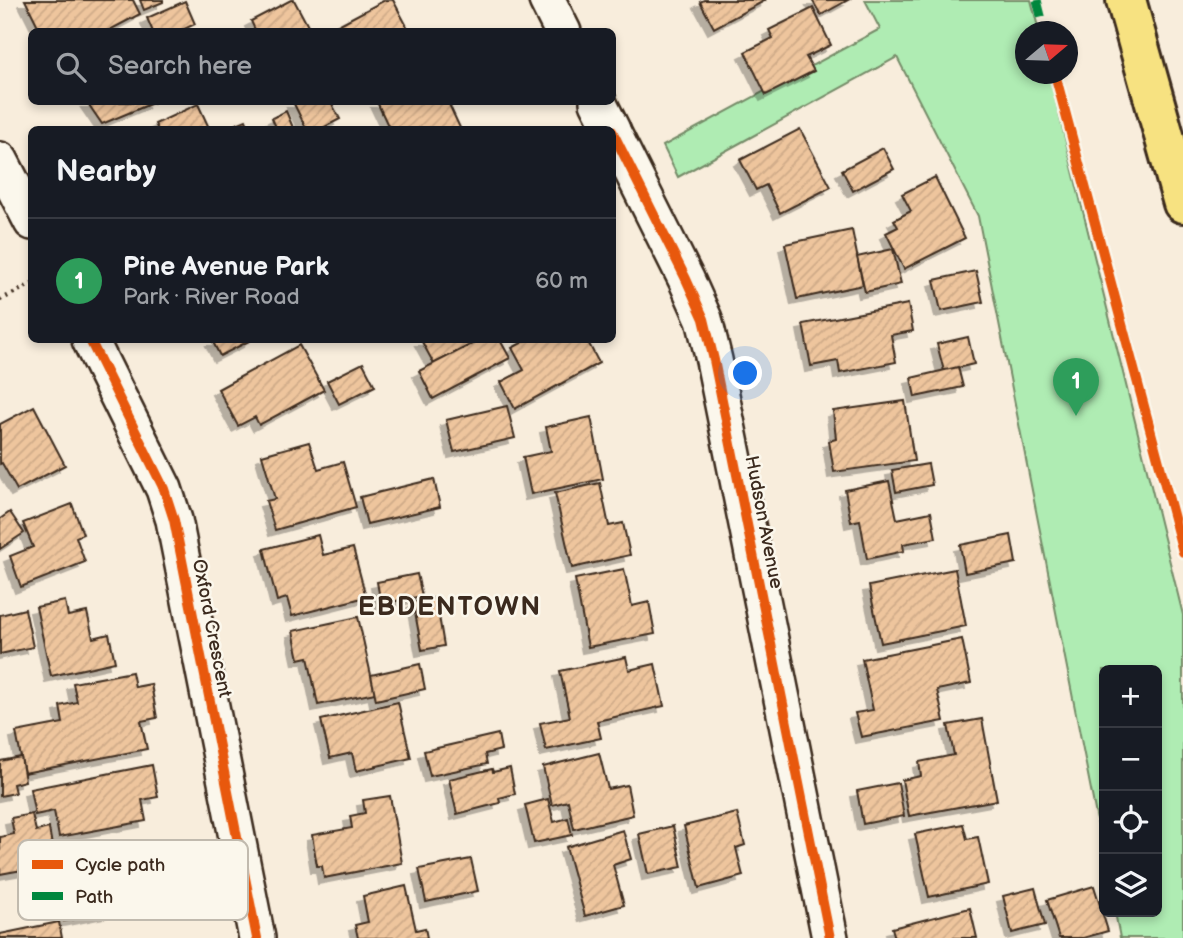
<!DOCTYPE html>
<meta charset="utf-8">
<style>
body{margin:0;font-family:"Balsamiq Sans",sans-serif;background:#20242c;color:#f1f3f6}
.controls{position:absolute;right:21px;bottom:21px;display:grid;overflow:hidden;border-radius:10px;box-shadow:0 4px 10px #0003}
.controls button{width:63px;height:63px;display:grid;place-items:center;padding:0;border:0;border-bottom:2px solid #363941;background:#171b24;color:#f1f3f6;font:35px sans-serif}
.compass{position:absolute;left:1015px;top:21px;width:63px;height:63px;border-radius:50%;background:#171b24;box-shadow:0 4px 10px #0003;rotate:71deg}
.you{position:absolute;left:746px;top:374px;width:24px;height:24px;margin:-18px;border:5px solid #fff;border-radius:50%;background:#1a73e8;box-shadow:0 0 0 10px #1a73e833}
.badge{display:grid;place-items:center;width:46px;height:46px;border-radius:50%;background:#0f766e;color:#fff;font-size:23px;font-weight:700}
.pin{position:absolute;translate:-50% -58px;filter:drop-shadow(0 2px 4px #0008)}
.pin::after{content:'';position:absolute;top:37px;width:24px;height:21px;background:inherit;clip-path:polygon(0 0,100% 0,50% 100%)}
.list{margin:0;padding:0;list-style:none}
h2{display:flex;justify-content:space-between;align-items:center;height:91px;margin:0;padding:0 28px;font-size:30px}
h2 small{font-size:23px;font-weight:400;color:#9ea1a6}
.list li{display:grid;grid-template-columns:46px 1fr auto;gap:21px;align-items:center;box-sizing:border-box;height:126px;padding:0 28px;border-top:2px solid #363941}
.list b{display:block;font-size:26px;white-space:nowrap}
.list p{margin:0;font-size:23px;white-space:nowrap;color:#9ea1a6}
.list em{font-size:23px;font-style:normal;color:#9ea1a6}
.icon{flex:none;width:38px;height:38px;fill:none;stroke:currentColor;stroke-width:2;stroke-linecap:round;stroke-linejoin:round}
.map{position:relative;flex:none;width:1183px;height:938px;overflow:hidden}
.search{position:absolute;background:#171b24;box-shadow:0 4px 10px #0003;left:28px;top:28px;width:588px;height:77px;display:flex;align-items:center;gap:18px;box-sizing:border-box;padding:0 24px;border-radius:10px;color:#9ea1a6;font-size:26px}
.panel{position:absolute;background:#171b24;box-shadow:0 4px 10px #0003;left:28px;top:126px;width:588px;height:217px;border-radius:10px}
.map>svg:first-child{display:block}
.green{fill:#afecb3;stroke:#758b68;stroke-width:2}
.building{fill:url(#building-hatch);stroke:#3b2a1e;stroke-width:2;filter:url(#shadow)}
.lines{fill:none;stroke-linecap:round;stroke-linejoin:round}
.minor-casing{stroke:#3b2a1e;stroke-width:40}
.highway-casing{stroke:#3b2a1e;stroke-width:44}
.path{stroke:#3b2a1e;stroke-width:4.5;stroke-dasharray:2 5;stroke-linecap:butt}
.minor{stroke:#fbf7ec;stroke-width:35}
.highway{stroke:#f7e281;stroke-width:38}
.quiet{stroke:#00873e;stroke-width:9;stroke-dasharray:18 9;stroke-linecap:butt}
.cycleway-casing{stroke:#fbf7ec;stroke-width:15}
.cycleway{stroke:#e8590c;stroke-width:10}
.labels{text-anchor:middle;stroke-width:5;stroke-linejoin:round;paint-order:stroke}
.street-label{font-size:19px;fill:#3b2a1e;stroke:#fbf7ec}
.district-label{font-size:26px;font-weight:bold;letter-spacing:2px;fill:#3b2a1e;stroke:#fbf7ec}
.key{fill:#fbf7ec;stroke:#c1baae;stroke-width:2}
.key-label{font-size:19px;fill:#3b2a1e}
</style>
<div class="map">
<svg width="1183" height="938" viewBox="0 0 1183 938">
<defs>
<pattern id="building-hatch" width="6" height="6" patternUnits="userSpaceOnUse" patternTransform="scale(1.75)"><rect width="6" height="6" fill="#eec59d"/><path d="M-1 1l2-2M0 6l6-6M5 7l2-2" fill="none" stroke="#cda987"/></pattern>
<filter id="shadow"><feDropShadow dx="-6" dy="6" stdDeviation="0" flood-color="#0004"/></filter>
</defs>
<rect width="100%" height="100%" fill="#f8eddc"/>
<filter id="ink" filterUnits="userSpaceOnUse"><feTurbulence type="fractalNoise" baseFrequency=".0143" numOctaves="2"/><feDisplacementMap in="SourceGraphic" scale="14" xChannelSelector="R" yChannelSelector="G"/><feConvolveMatrix kernelMatrix="1 2 1 2 8 2 1 2 1" color-interpolation-filters="sRGB"/></filter>
<g filter="url(#ink)">
<path class="green" d="M865,0H1031L1039,31L1026,32V74H1049L1183,615V938H1120L1115,912H1157V670H1104V856L978,216L897,57L678,177L663,146L880,29Z"/>
<g class="building">
<path d="M25,0H133L140,14L106,32H80L78,28L71,32H41Z"/>
<path d="M140,0H163V2L144,10Z"/>
<path d="M291,0H294L310,30L307,32H256L251,21Z"/>
<path d="M385,0H393L410,32H325Z"/>
<path d="M704,0H766L714,28L700,2Z"/>
<path d="M812,0H848L821,15Z"/>
<path d="M185,1L195,24L178,32H153L147,18Z"/>
<path d="M813,8L831,45L806,57L814,71L766,95L745,52L773,38L769,30Z"/>
<path d="M87,102H155L102,124Z"/>
<path d="M293,102H331L340,119L319,130H307Z"/>
<path d="M377,102H448L461,130H390Z"/>
<path d="M198,104L210,130H158L155,124Z"/>
<path d="M286,111L294,130H277L272,118Z"/>
<path d="M246,120L250,130H222Z"/>
<path d="M800,129L831,187L780,213L766,185L756,190L740,160Z"/>
<path d="M883,148L894,169L853,191L842,170Z"/>
<path d="M935,177L965,238L904,269L886,233L898,227L894,220L911,211L902,194Z"/>
<path d="M852,230L863,285L797,299L785,244Z"/>
<path d="M893,249L901,284L865,292L857,257Z"/>
<path d="M976,271L983,302L941,311L934,280Z"/>
<path d="M908,304L913,331L891,335L896,362L840,373L838,361L811,366L803,324Z"/>
<path d="M968,337L974,364L944,371L937,344Z"/>
<path d="M212,340H251L220,356Z"/>
<path d="M421,340H475L476,342L434,364Z"/>
<path d="M480,340H500L510,358L433,399L419,371Z"/>
<path d="M527,340H587L599,363L515,409L501,382L524,370L512,348Z"/>
<path d="M299,345L324,390L259,425L255,417L238,426L218,389Z"/>
<path d="M363,363L375,386L339,404L327,381Z"/>
<path d="M958,367L963,387L915,397L911,378Z"/>
<path d="M905,401L914,461L834,472L829,441L836,439L833,411Z"/>
<path d="M34,406L65,465L17,490L2,463L0,464V424Z"/>
<path d="M507,406L515,438L454,452L446,420Z"/>
<path d="M591,417L603,479L531,494L523,457L551,451L546,427Z"/>
<path d="M309,442L318,469L343,462L356,507L275,530L266,501L275,499L262,455Z"/>
<path d="M928,464L932,485L896,492L892,470Z"/>
<path d="M434,479L440,507L367,524L360,497Z"/>
<path d="M889,481L897,519L931,512L936,538L903,544L904,551L867,559L860,520L851,522L845,490Z"/>
<path d="M600,483L609,526L623,523L630,555L572,568L555,493Z"/>
<path d="M72,504L83,534L76,537L85,562L21,587L10,556L33,547L23,523Z"/>
<path d="M10,512L24,533L0,549V519Z"/>
<path d="M318,535L323,555L353,548L366,597L292,616L287,598L277,601L264,549Z"/>
<path d="M1011,535L1016,563L965,573L960,545Z"/>
<path d="M624,569L632,606L649,602L655,634L588,647L575,579Z"/>
<path d="M955,569L966,626L881,643L869,586Z"/>
<path d="M417,574L422,596L381,604L377,582Z"/>
<path d="M436,598L444,646L422,650L413,602Z"/>
<path d="M65,601L68,616L87,612L93,638L109,634L115,662L51,676L36,607Z"/>
<path d="M25,609L33,647L0,654V615Z"/>
<path d="M358,617L375,693L318,705L308,657L299,659L293,631Z"/>
<path d="M962,639L971,683L937,690L944,721L861,737L855,713L873,710L862,659Z"/>
<path d="M626,657L629,670L655,664L664,706L597,721L601,738L546,750L540,723L570,717L560,671Z"/>
<path d="M420,664L425,689L376,700L371,675Z"/>
<path d="M132,672L135,687L151,684L157,718L141,721L147,749L24,773L16,732L63,723L60,706L77,702L73,683Z"/>
<path d="M398,702L411,758L356,771L352,753L330,758L321,720Z"/>
<path d="M982,719L997,800L909,816L902,780L921,776L919,762L954,755L948,725Z"/>
<path d="M498,734L501,750L485,754L487,764L430,776L424,751Z"/>
<path d="M599,753L608,789L627,785L633,815L574,829L568,801L552,805L543,767Z"/>
<path d="M21,757L25,781L13,784L15,793L0,796V761Z"/>
<path d="M152,765L158,797L142,800L146,821L59,837L54,811L35,815L30,789Z"/>
<path d="M510,768L515,794L499,798L500,803L457,814L449,779L492,769L493,772Z"/>
<path d="M898,783L904,816L863,824L857,791Z"/>
<path d="M390,796L402,863L324,878L322,866H317L312,835L352,828L350,816L365,813L363,800Z"/>
<path d="M548,799L554,822L568,818L572,835L534,843L525,805Z"/>
<path d="M737,813L745,845L736,848L743,876L699,888L684,826Z"/>
<path d="M32,814L36,831L49,828L55,864L0,874V837L14,834L11,818Z"/>
<path d="M963,824L967,839L978,837L988,884L929,897L915,834Z"/>
<path d="M673,826L682,867L648,874L639,834Z"/>
<path d="M623,830L631,859L613,865L624,905L585,916L566,847Z"/>
<path d="M165,848L175,899L64,921L59,897L90,891L88,881L72,884L69,867Z"/>
<path d="M471,859L478,891L426,902L419,869Z"/>
<path d="M406,886L416,930L425,928L427,938H358L355,925L368,922L363,896Z"/>
<path d="M1094,886L1108,931L1083,938H1059L1047,900Z"/>
<path d="M1035,888L1045,925L1012,933L1003,896Z"/>
<path d="M970,908L977,938H895L892,928Z"/>
<path d="M59,922L62,938H0V934Z"/>
</g>
<g class="lines">
<g class="minor-casing">
<g id="minor">
<path d="M547,0L563,32"/>
<path d="M598,102L612,130"/>
<path d="M612,131L686,279L704,319L714,360L830,938"/>
<path d="M0,160L32,222"/>
<path d="M90,340L164,489L174,520L257,938"/>
</g>
</g>
<g class="highway-casing">
<path id="highway" d="M1126,0L1183,203"/>
</g>
<path class="path" d="M0,300L32,284"/>
<use href="#minor" class="minor"/>
<use href="#highway" class="highway"/>
<path class="quiet" d="M1037,0L1045,32"/>
<g class="cycleway-casing">
<g id="cycleway">
<path d="M1055,74L1183,552"/>
<path d="M612,131L686,279L704,319L714,360L830,938"/>
<path d="M90,340L164,489L174,520L257,938"/>
</g>
</g>
<use href="#cycleway" class="cycleway"/>
</g>
</g>
<g class="labels">
<g class="street-label">
<text transform="translate(765 522) rotate(79)" y="7">Hudson Avenue</text>
<text transform="translate(213 628) rotate(79)" y="7">Oxford Crescent</text>
</g>
<g class="district-label">
<text x="450" y="615">EBDENTOWN</text>
</g>
</g>
<rect x="18" y="840" width="230" height="80" rx="10" class="key"/>
<rect x="32" y="860" width="31" height="9" fill="#e8590c"/>
<rect x="32" y="892" width="31" height="8" fill="#00873e"/>
<g class="key-label">
<text x="75" y="871">Cycle path</text>
<text x="75" y="903">Path</text>
</g>
</svg>
<div class="controls">
<button>+</button>
<button>−</button>
<button><svg class="icon" aria-label="locate" viewBox="0 0 24 24"><circle cx="12" cy="12" r="6"/><path d="M12 2v4M12 18v4M2 12h4M18 12h4"/></svg></button>
<button><svg class="icon" aria-label="layers" viewBox="0 0 24 24"><path d="M12 4l9 5-9 5-9-5zM3 14l9 5 9-5"/></svg></button>
</div>
<svg class="compass" viewBox="-18 -18 36 36"><path d="M0-13l5 13h-10z" fill="#e53935"/><path d="M0 13l5-13h-10z" fill="#9ea1a6"/></svg>
<div class="you"></div>
<div class="pin badge" style="left:1076px;top:416px;background:#2e9e5b">1</div>
<div class="search"><svg class="icon" aria-label="search" viewBox="0 0 24 24"><circle cx="10" cy="10" r="6"/><path d="M15 15l6 6"/></svg>Search here</div>
<section class="panel">
<h2>Nearby<small></small></h2>
<ul class="list">
<li><span class="badge" style="background:#2e9e5b">1</span><div><b>Pine Avenue Park</b><p>Park · River Road</p></div><em>60 m</em></li>
</ul>
</section>
</div>
